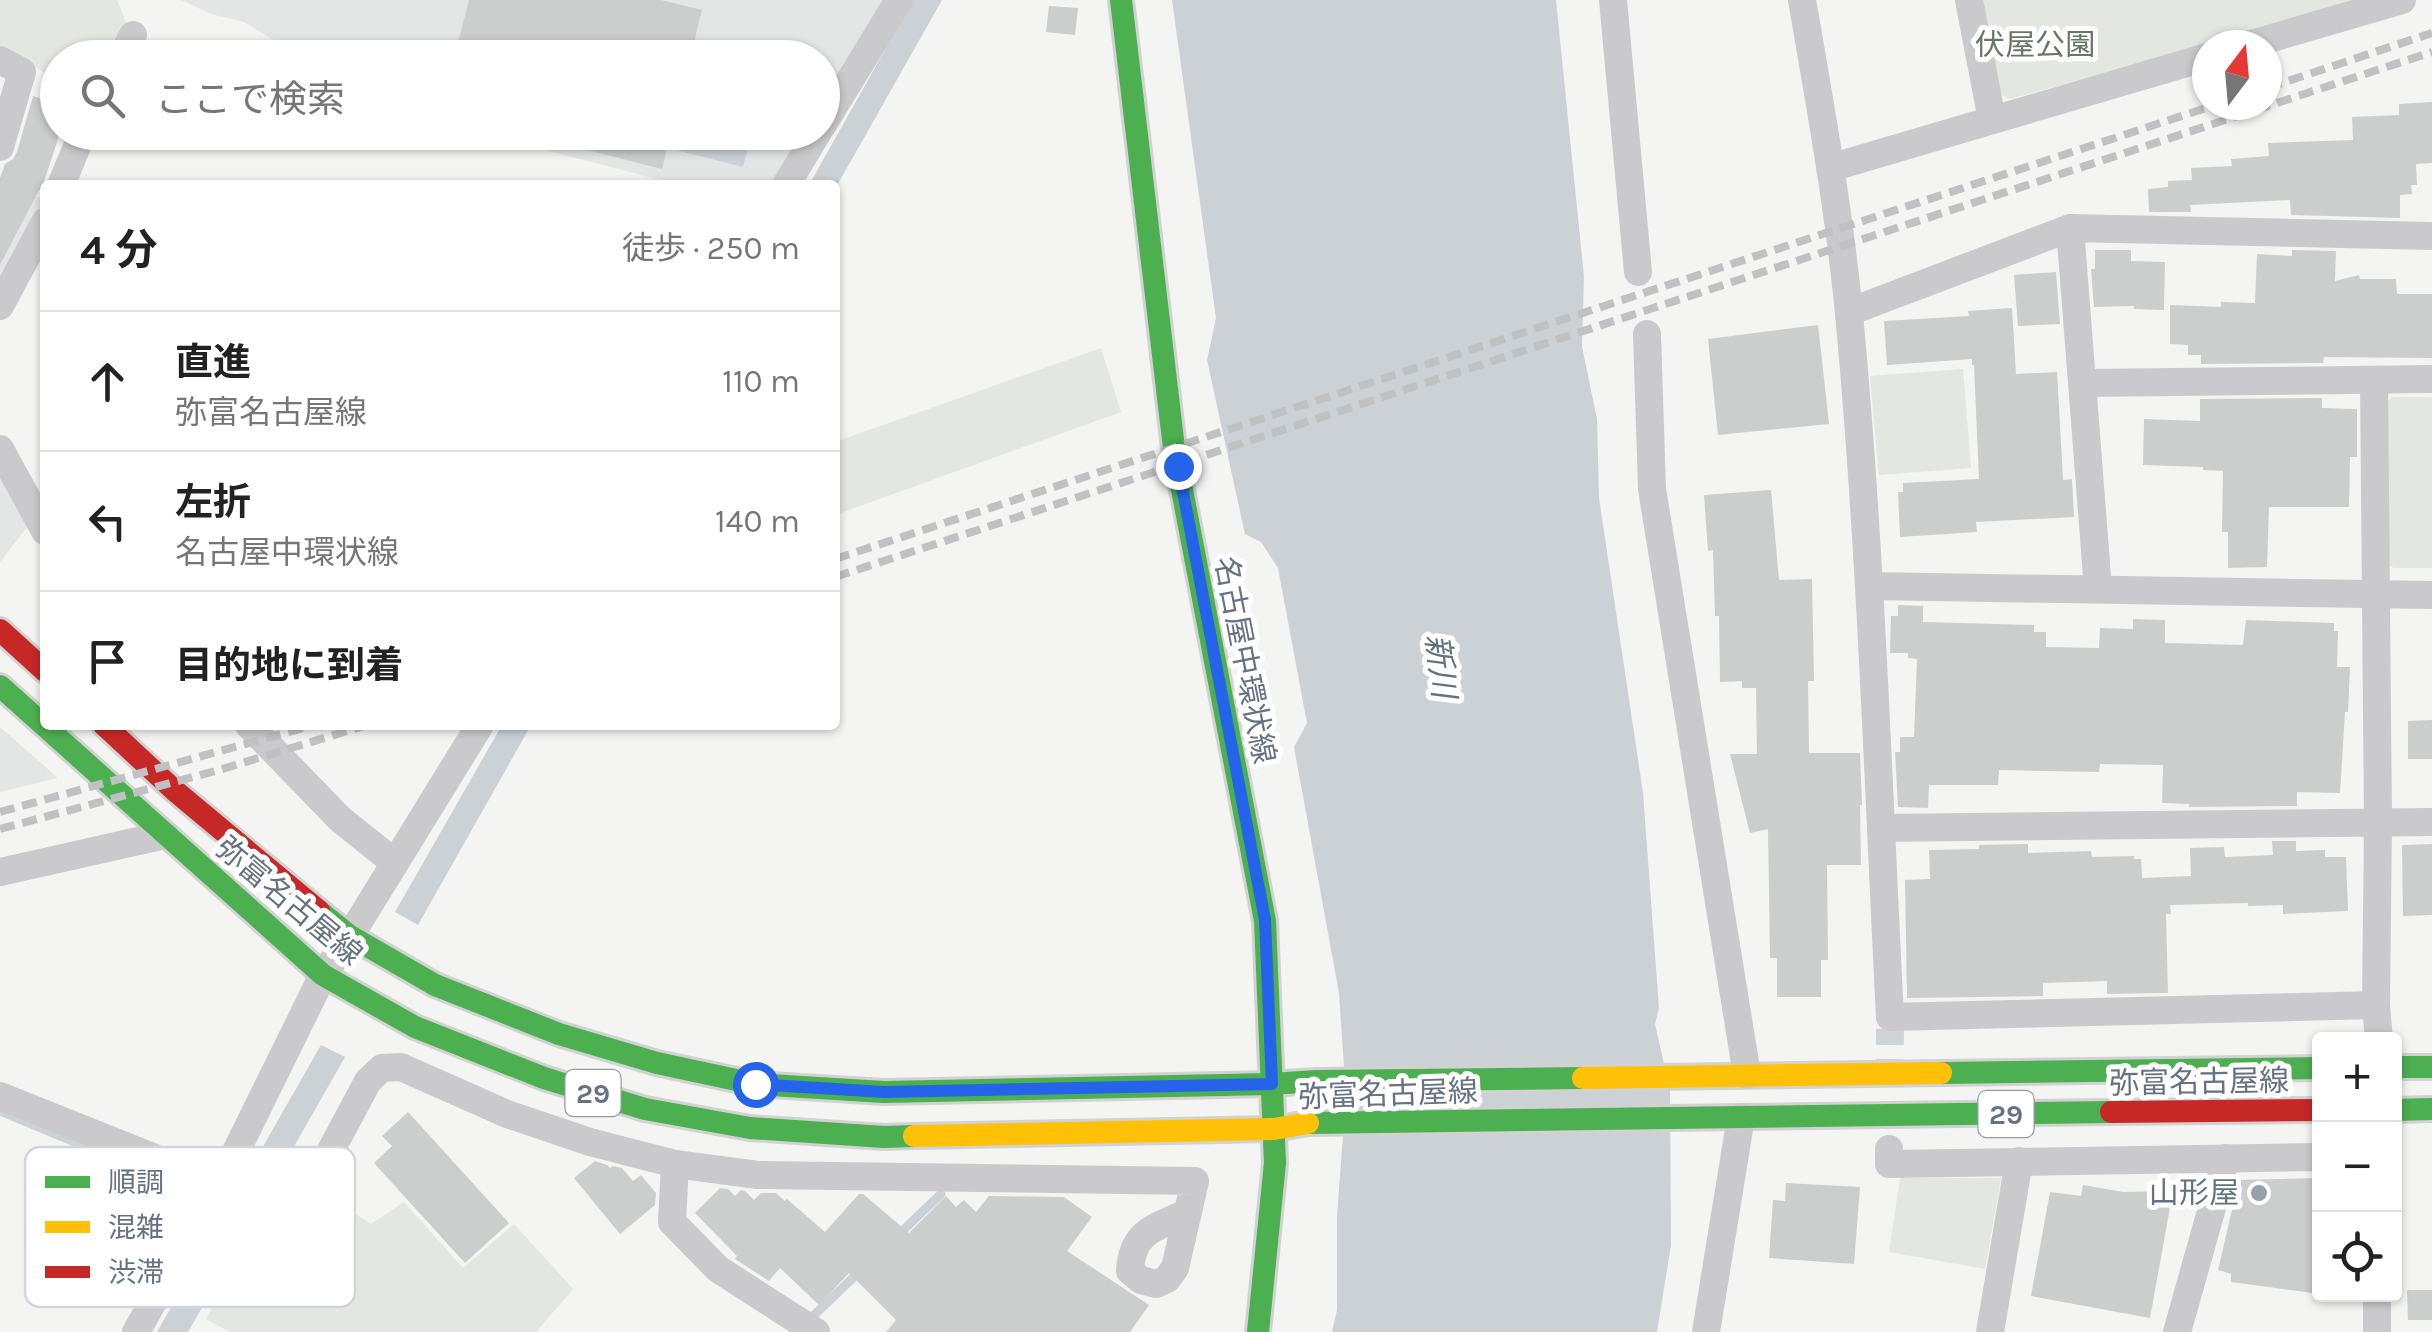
<!DOCTYPE html>
<html lang="ja">
<meta charset="utf-8">
<style>
body{margin:0;font-family:Karla,"Noto Sans JP",sans-serif;background:#f6f6f6;color:#222}
.controls{position:absolute;right:30px;bottom:30px;display:grid;overflow:hidden;border-radius:10px;box-shadow:0 2px 8px #0004}
.controls button{width:90px;height:90px;display:grid;place-items:center;padding:0;border:0;border-bottom:2px solid #e0e0e0;background:#fff;color:#222;font:50px sans-serif}
.compass{position:absolute;left:2192px;top:30px;width:90px;height:90px;border-radius:50%;background:#fff;box-shadow:0 2px 8px #0004;rotate:16deg}
.stop{position:absolute;width:30px;height:30px;margin:-22px;border:8px solid #2563eb;border-radius:50%;background:#fff}
.stop.end{background:#2563eb;border-color:#fff;box-shadow:0 2px 10px #0008}
.list{margin:0;padding:0;list-style:none}
h2{display:flex;justify-content:space-between;align-items:center;height:130px;margin:0;padding:0 40px;font-size:42px}
h2 small{font-size:32px;font-weight:400;color:#767676}
.list li{display:grid;grid-template-columns:65px 1fr auto;gap:30px;align-items:center;box-sizing:border-box;height:140px;padding:0 40px;border-top:2px solid #e0e0e0}
.list b{display:block;font-size:38px;white-space:nowrap}
.list p{margin:0;font-size:32px;white-space:nowrap;color:#767676}
.list em{font-size:32px;font-style:normal;color:#767676}
.icon{flex:none;width:55px;height:55px;fill:none;stroke:currentColor;stroke-width:2;stroke-linecap:round;stroke-linejoin:round}
.map{position:relative;flex:none;width:2432px;height:1332px;overflow:hidden}
.search{position:absolute;background:#fff;box-shadow:0 2px 8px #0004;left:40px;top:40px;width:800px;height:110px;display:flex;align-items:center;gap:25px;box-sizing:border-box;padding:0 35px;border-radius:55px;color:#767676;font-size:38px}
.panel{position:absolute;background:#fff;box-shadow:0 2px 8px #0004;left:40px;top:180px;width:800px;height:550px;border-radius:10px}
.map>svg:first-child{display:block}
.built{fill:#e4e5e5}
.green{fill:#e3e6e1}
.water{fill:#cbd1d5}
.lines{fill:none;stroke-linecap:round;stroke-linejoin:round}
.stream{stroke:#cbd1d5;stroke-width:9}
.building{fill:#cccdcd}
.street-tunnel{stroke:#d0d4d6;stroke-width:28;stroke-dasharray:28 14;stroke-linecap:butt}
.fast-casing{stroke:#d2d2d3;stroke-width:28}
.slow-casing{stroke:#d2d2d3;stroke-width:28}
.jam-casing{stroke:#d2d2d3;stroke-width:28}
.street{stroke:#cacacc;stroke-width:28}
.fast{stroke:#4caf50;stroke-width:22}
.slow{stroke:#ffc107;stroke-width:22}
.jam{stroke:#c62828;stroke-width:22}
.rail{stroke:#c0c1c2;stroke-width:8;stroke-dasharray:15 8;stroke-linecap:butt}
.route{stroke:#2563eb;stroke-width:12}
.poi-dot{fill:#98a0a9;stroke:#fff;stroke-width:4}
.labels{text-anchor:middle;stroke-width:10;stroke-linejoin:round;paint-order:stroke}
.shield{fill:#fff;stroke:#949ca7;stroke-width:2.5}
.shield-label{font-size:28px;font-weight:bold;fill:#667281}
.park-label{font-size:30px;fill:#667864;stroke:#fff}
.street-label{font-size:30px;fill:#667281;stroke:#fff}
.poi-label{font-size:30px;fill:#667281;stroke:#fff;text-anchor:end}
.water-label{font-size:32px;font-style:italic;fill:#61737e;stroke:#fff}
.key{fill:#fff;stroke:#d1d5d9;stroke-width:2.5}
.key-label{font-size:28px;fill:#667281}
</style>
<div class="map">
<svg width="2432" height="1332" viewBox="0 0 2432 1332">
<rect width="100%" height="100%" fill="#f4f4f2"/>
<g class="built">
<path d="M181,0H889L823,113L822,58L301,57L244,22L211,14Z"/>
<path d="M479,133H811L780,185H680Z"/>
<path d="M0,185L44,199L0,284Z"/>
<path d="M0,474L28,526L0,562Z"/>
<path d="M0,727L58,778L0,792Z"/>
</g>
<g class="green">
<path d="M0,0H117L126,23L108,57L58,58L57,80L0,45Z"/>
<path d="M1979,0H2367L2010,99L1997,93Z"/>
<path d="M1101,348L1121,412L835,515V442Z"/>
<path d="M1963,369L1971,468L1879,475L1870,376Z"/>
<path d="M2392,397H2432V568H2394L2385,563L2382,408Z"/>
<path d="M1900,1178H2001L1985,1269L1889,1252Z"/>
<path d="M328,1196L371,1224L404,1202L463,1268L514,1224L573,1289L536,1332H230L206,1319L260,1221L285,1235L313,1227Z"/>
</g>
<g class="water">
<path d="M913,0H942L835,189V185H809Z"/>
<path d="M1172,0H1556L1584,277L1582,347L1597,419L1599,498L1643,793L1659,1008L1655,1024L1670,1090L1671,1245L1657,1332H1332L1337,1310V1215L1346,1096L1339,993L1294,747L1307,723L1278,568L1261,542L1245,534L1207,360L1216,318Z"/>
<path d="M704,42L765,57H700Z"/>
<path d="M681,133V132L752,133L743,167L676,150Z"/>
<path d="M502,725H531L418,925L395,912Z"/>
<path d="M321,1045L345,1057L188,1332H157Z"/>
</g>
<g class="lines">
<g class="stream">
<path d="M0,1111L180,1186"/>
<path d="M896,1237L941,1194"/>
<path d="M809,1320L859,1272"/>
</g>
</g>
<g class="building">
<path d="M469,0H661L702,10L690,58H454Z"/>
<path d="M1049,6L1078,8L1075,35L1046,32Z"/>
<path d="M33,96L58,104V139L41,191L39,190L0,265V178L5,164L13,159L17,152Z"/>
<path d="M2432,102V163L2416,164L2417,185H2411L2412,194L2400,195V218L2291,215L2290,200L2190,205L2191,212H2149L2148,189L2168,187V181L2192,180L2191,168L2232,166L2231,159L2269,156L2268,143L2353,140L2352,117L2399,115V104Z"/>
<path d="M554,132H671L662,169L552,141Z"/>
<path d="M2095,250H2131V261L2165,262L2164,310L2134,309V306L2094,307L2091,269H2095Z"/>
<path d="M2292,250L2336,251L2335,281L2359,275L2360,279H2396L2397,294H2432V358L2324,357L2323,363L2201,364V355H2188V345L2170,344V305L2221,307V302L2255,303L2257,254L2292,256Z"/>
<path d="M2056,272L2060,324L2018,326L2014,275Z"/>
<path d="M2012,308L2016,374L2057,372L2063,480L2072,479L2074,517L1976,522L1977,532L1900,537L1898,492H1903V483L1979,479L1974,365H1972V359L1887,365L1884,321L1969,316L1968,311Z"/>
<path d="M1818,325L1829,424L1718,435L1708,339Z"/>
<path d="M2322,398V408L2357,409V457H2350L2349,507H2269L2267,567L2228,568V532H2222L2223,471L2203,470V467L2143,465L2144,419L2200,421V399Z"/>
<path d="M1771,490L1779,580L1812,579L1814,681H1808L1809,753H1860L1862,805H1860L1861,865H1827L1828,960H1821V997H1777V958H1770L1768,829L1750,833L1730,754H1757L1756,688H1742V681L1720,682L1719,616H1715L1713,550L1708,551L1704,495Z"/>
<path d="M1898,605L1923,606V622L2034,625V632H2046V647L2099,648L2100,628L2133,629V619L2165,620V643L2243,645L2246,620L2334,623V631H2338L2337,667H2350L2348,712H2345L2340,793L2297,792V806L2189,807V804L2162,803L2163,765L2100,764L2099,772L1999,770L1998,785H1929L1928,808L1898,807L1895,752H1900V737H1914L1917,659L1908,658V653H1890L1891,616H1898Z"/>
<path d="M2432,720V759H2408V721Z"/>
<path d="M2272,841H2296V851L2325,850V857H2346L2348,911L2283,914V905L2248,906V903L2170,905L2171,914H2166L2168,993L2107,994V981L2043,983V996L1907,998L1905,880L1930,879L1929,850L1979,849V845L2028,844V853L2091,851L2092,857L2134,856V859H2141L2142,878L2191,876L2190,848L2224,847L2225,857L2273,855Z"/>
<path d="M2432,844V915L2403,916L2402,845Z"/>
<path d="M408,1112L509,1223L465,1263L374,1163L392,1146L382,1136Z"/>
<path d="M595,1161L607,1165L610,1168L613,1166L622,1168L633,1181L641,1175L656,1193L655,1205L620,1234L574,1178Z"/>
<path d="M2320,1178V1294L2231,1282V1274L2218,1270L2239,1180Z"/>
<path d="M1786,1183L1860,1187L1854,1264L1769,1258L1773,1200L1785,1201Z"/>
<path d="M2083,1185L2123,1192L2173,1191L2150,1318L2031,1296L2050,1192L2081,1196Z"/>
<path d="M720,1188L728,1189L735,1196L741,1190L745,1191L754,1200L761,1193H776L785,1201L787,1199L825,1232L859,1194H863L909,1233L946,1196L956,1207L964,1200L976,1212L989,1196L1064,1197L1092,1217L1067,1251L1149,1305L1130,1332H886L896,1320L849,1273L819,1305L780,1268L769,1281L735,1259L737,1256L695,1213Z"/>
<path d="M2407,1290H2432V1320H2408Z"/>
</g>
<g class="lines">
<path class="street-tunnel" d="M1889,1087L1890,1029"/>
<g class="fast-casing">
<g id="fast">
<path d="M1121,0L1174,448L1265,921L1275,1163L1258,1332"/>
<path d="M0,686L323,975L415,1027L544,1078L645,1109L750,1128L884,1137L914,1136"/>
<path d="M319,911L350,936L435,985L559,1034L657,1063L755,1084L884,1092L1271,1084L1316,1081L1583,1078"/>
<path d="M2394,1067H2432"/>
<path d="M1941,1073L2320,1068"/>
<path d="M2394,1110L2432,1109"/>
<path d="M1308,1123L2111,1112"/>
</g>
</g>
<g class="slow-casing">
<g id="slow">
<path d="M1583,1078L1941,1073"/>
<path d="M914,1136L1274,1129L1308,1123"/>
</g>
</g>
<g class="jam-casing">
<g id="jam">
<path d="M0,630L45,671"/>
<path d="M104,725L174,790L319,911"/>
<path d="M2111,1112L2320,1110"/>
</g>
</g>
<g class="street">
<path d="M1613,0L1638,272"/>
<path d="M1802,0C1820,104 1839,209 1849,314C1871,548 1878,783 1890,1017L2376,1005"/>
<path d="M1969,0L1992,120"/>
<path d="M2248,45L2402,0"/>
<path d="M121,58L133,35"/>
<path d="M0,60L22,72L0,147"/>
<path d="M822,126L899,0"/>
<path d="M1830,168L2207,57"/>
<path d="M61,185L83,132"/>
<path d="M786,185L818,132"/>
<path d="M0,306L45,222"/>
<path d="M1849,312L2070,228"/>
<path d="M1647,334L1652,489L1747,1075"/>
<path d="M2374,380L2378,823L2376,1005L2379,1040"/>
<path d="M2083,383L2432,379"/>
<path d="M0,449L45,531"/>
<path d="M1869,586L2432,595"/>
<path d="M2098,589L2070,228L2432,236"/>
<path d="M249,725L340,819L395,863"/>
<path d="M1881,828L2432,822"/>
<path d="M0,872L165,835"/>
<path d="M0,1096L220,1184L278,1219L298,1212L368,1081L382,1068L401,1067L507,1114L590,1142L675,1164L758,1175L1195,1181L1175,1268L1167,1279L1156,1284L1141,1280L1130,1271C1132,1230 1156,1228 1188,1212"/>
<path d="M1889,1149V1164L2320,1157"/>
<path d="M675,1164L672,1222L718,1269L816,1332"/>
<path d="M136,1332L220,1184L323,975L350,936L480,725"/>
<path d="M1706,1332L1741,1117"/>
<path d="M1990,1332L2019,1161"/>
<path d="M2177,1332L2226,1158"/>
<path d="M2377,1332V1294"/>
</g>
<use href="#fast" class="fast"/>
<use href="#slow" class="slow"/>
<use href="#jam" class="jam"/>
<g class="rail">
<path d="M2267,88L2432,33"/>
<path d="M835,559L2215,105"/>
<path d="M835,577L2432,52"/>
<path d="M0,812L314,725"/>
<path d="M0,829L219,770L367,725"/>
</g>
</g>
<g class="lines">
<path class="route" d="M755,1084L884,1092L1272,1084L1265,920L1178,466"/>
</g>
<circle class="poi-dot" cx="2259" cy="1193" r="10"/>
<g class="labels">
<g class="shield">
<rect x="565.5" y="1070" width="55" height="46" rx="8"/>
<rect x="1978.5" y="1091" width="55" height="46" rx="8"/>
</g>
<g class="shield-label">
<text x="593" y="1103">29</text>
<text x="2006" y="1124">29</text>
</g>
<g class="park-label">
<text x="2035" y="55">伏屋公園</text>
</g>
<g class="street-label">
<text transform="translate(1245 660) rotate(79)" y="10">名古屋中環状線</text>
<text transform="translate(289 901) rotate(40)" y="10">弥富名古屋線</text>
<text transform="translate(2199 1082) rotate(-1)" y="10">弥富名古屋線</text>
<text transform="translate(1388 1094) rotate(-2)" y="10">弥富名古屋線</text>
</g>
<g class="poi-label">
<text x="2239" y="1203">山形屋</text>
</g>
<g class="water-label">
<text transform="translate(1441 666) rotate(83)" y="11">新川</text>
</g>
</g>
<rect x="25" y="1147" width="330" height="160" rx="15" class="key"/>
<rect x="45" y="1176" width="45" height="12" fill="#4caf50"/>
<rect x="45" y="1221" width="45" height="12" fill="#ffc107"/>
<rect x="45" y="1266" width="45" height="12" fill="#c62828"/>
<g class="key-label">
<text x="108" y="1192">順調</text>
<text x="108" y="1237">混雑</text>
<text x="108" y="1282">渋滞</text>
</g>
</svg>
<div class="controls">
<button>+</button>
<button>−</button>
<button><svg class="icon" aria-label="locate" viewBox="0 0 24 24"><circle cx="12" cy="12" r="6"/><path d="M12 2v4M12 18v4M2 12h4M18 12h4"/></svg></button>
</div>
<svg class="compass" viewBox="-18 -18 36 36"><path d="M0-13l5 13h-10z" fill="#e53935"/><path d="M0 13l5-13h-10z" fill="#767676"/></svg>
<div class="stop" style="left:755px;top:1084px"></div>
<div class="stop end" style="left:1178px;top:466px"></div>
<div class="search"><svg class="icon" aria-label="search" viewBox="0 0 24 24"><circle cx="10" cy="10" r="6"/><path d="M15 15l6 6"/></svg>ここで検索</div>
<section class="panel">
<h2>4 分<small>徒歩 · 250 m</small></h2>
<ul class="list">
<li><svg class="icon" aria-label="ahead" viewBox="0 0 24 24"><path d="M12 20V5M6 11l6-6 6 6"/></svg><div><b>直進</b><p>弥富名古屋線</p></div><em>110 m</em></li>
<li><svg class="icon" aria-label="left" viewBox="0 0 24 24"><path d="M17 20v-9H6M10 6l-5 5 5 5"/></svg><div><b>左折</b><p>名古屋中環状線</p></div><em>140 m</em></li>
<li><svg class="icon" aria-label="arrive" viewBox="0 0 24 24"><path d="M6 21V4h12l-3 4 3 4H6"/></svg><div><b>目的地に到着</b></div></li>
</ul>
</section>
</div>
